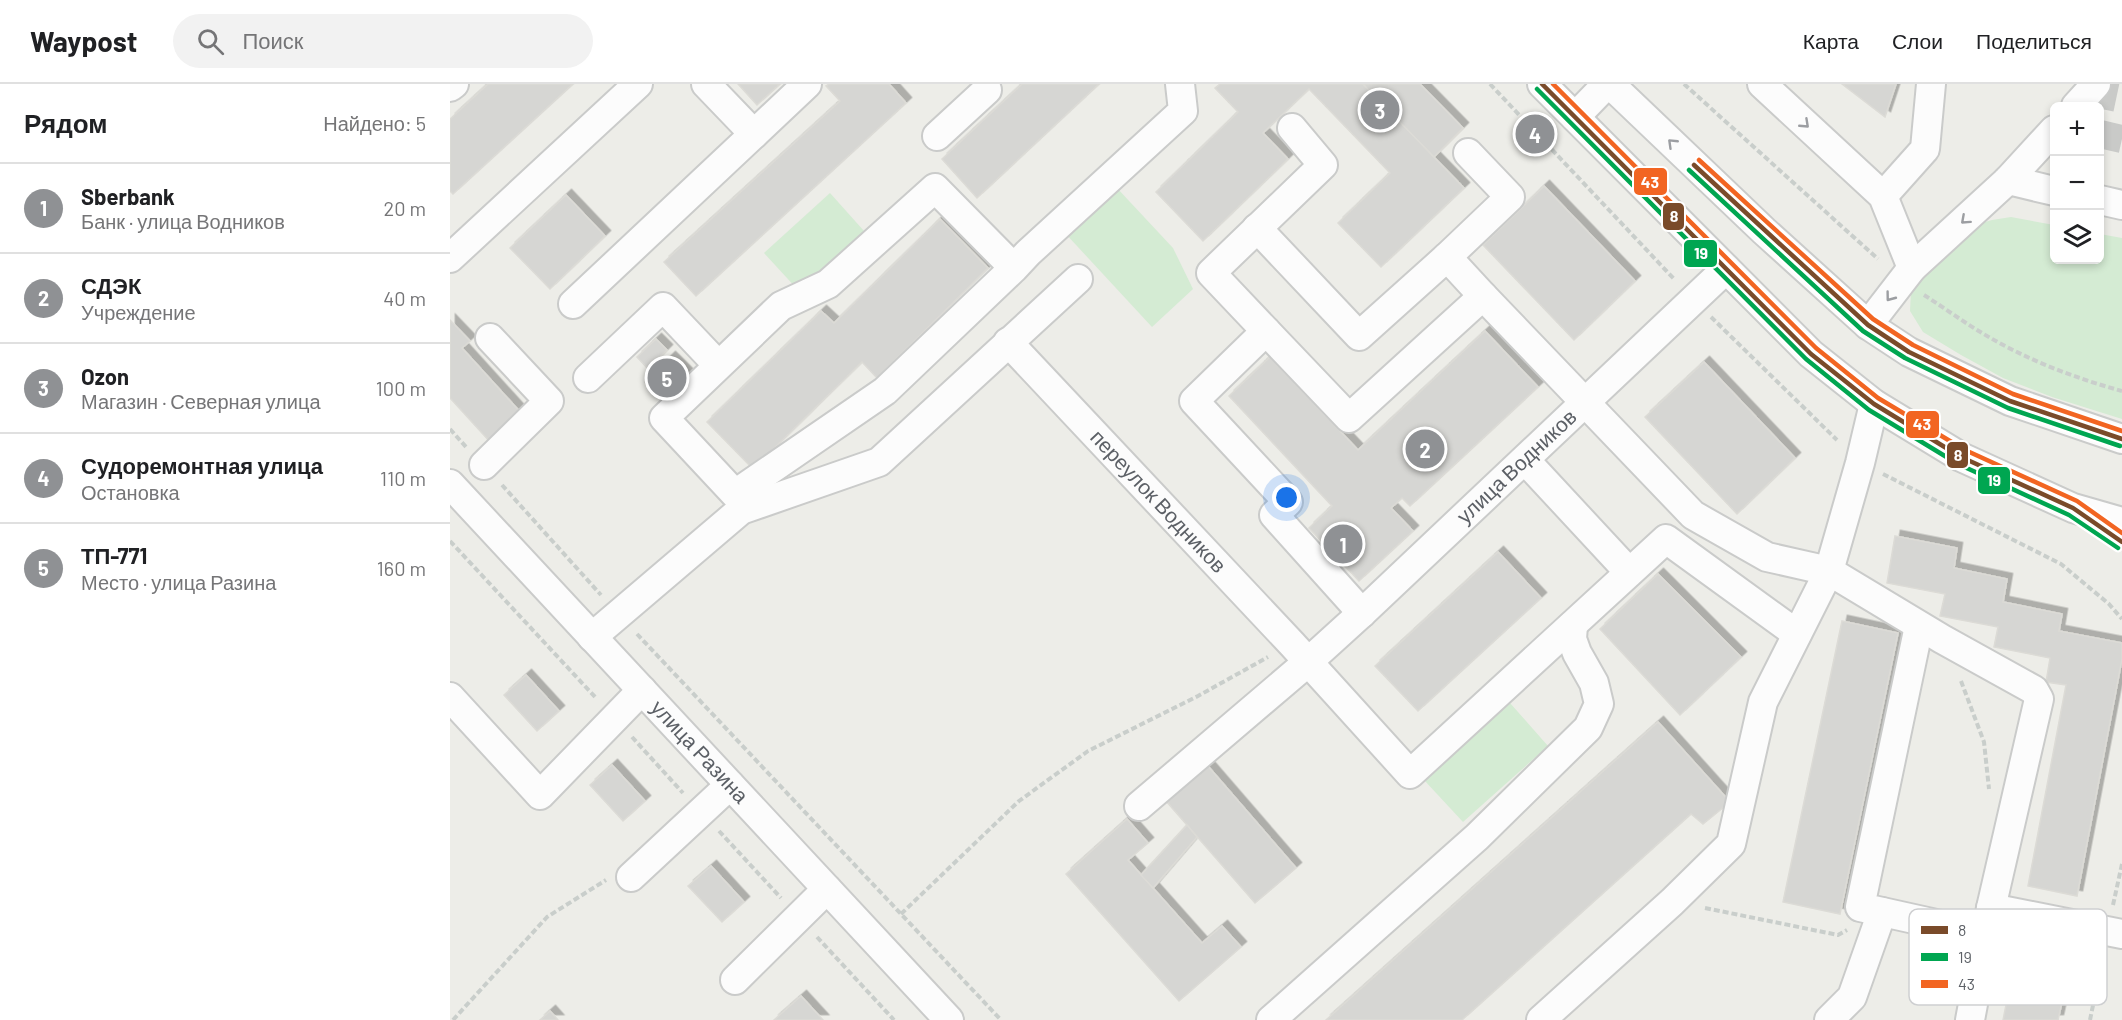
<!DOCTYPE html>
<html lang="ru">
<meta charset="utf-8">
<style>
body{margin:0;font-family:Barlow,sans-serif;background:#f2f2f2;color:#202124}
.controls{position:absolute;right:18px;top:18px;display:grid;overflow:hidden;border-radius:9px;box-shadow:0 3px 9px #0003}
.controls button{width:54px;height:54px;display:grid;place-items:center;padding:0;border:0;border-bottom:2px solid #e0e0e0;background:#fff;color:#202124;font:30px sans-serif}
.you{position:absolute;left:837px;top:414px;width:21px;height:21px;margin:-15px;border:4px solid #fff;border-radius:50%;background:#1a73e8;box-shadow:0 0 0 9px #1a73e833}
.badge{display:grid;place-items:center;width:39px;height:39px;border-radius:50%;background:#8f9194;color:#fff;font-size:20px;font-weight:700}
.pin{position:absolute;translate:-50% -50%;border:3px solid #fff;box-shadow:0 2px 6px #0006}
.list{margin:0;padding:0;list-style:none}
h2{display:flex;justify-content:space-between;align-items:center;height:78px;margin:0;padding:0 24px;font-size:26px}
h2 small{font-size:20px;font-weight:400;color:#757577}
.list li{display:grid;grid-template-columns:39px 1fr auto;gap:18px;align-items:center;box-sizing:border-box;height:90px;padding:0 24px;border-top:2px solid #e0e0e0}
.list b{display:block;font-size:22px;white-space:nowrap}
.list p{margin:0;font-size:20px;white-space:nowrap;color:#757577}
.list em{font-size:20px;font-style:normal;color:#757577}
.icon{flex:none;width:33px;height:33px;fill:none;stroke:currentColor;stroke-width:2;stroke-linecap:round;stroke-linejoin:round}
.map{position:relative;flex:none;width:1672px;height:936px;overflow:hidden}
header{display:flex;align-items:center;gap:36px;box-sizing:border-box;height:84px;padding:0 30px;background:#fff;border-bottom:2px solid #e0e0e0}
header strong{font-size:28px}
nav{display:flex;gap:33px;margin-inline-start:auto;font-size:21px}
.search{width:420px;height:54px;background:#f2f2f2;display:flex;align-items:center;gap:15px;box-sizing:border-box;padding:0 21px;border-radius:33px;color:#757577;font-size:22px}
main{display:flex}
aside{flex:1;background:#fff}
.map>svg:first-child{display:block}
.green{fill:#d4ebd3}
.building{fill:#d6d6d3;stroke:#dcdbd6;stroke-width:1.5;filter:url(#shadow)}
.lines{fill:none;stroke-linecap:round;stroke-linejoin:round}
.minor-tunnel{stroke:#c9cac8;stroke-width:28;stroke-dasharray:28 14;stroke-linecap:butt}
.minor-casing{stroke:#cacbca;stroke-width:32}
.path{stroke:#c9cecb;stroke-width:4;stroke-dasharray:6 3;stroke-linecap:butt}
.minor{stroke:#fcfcfc;stroke-width:28}
.bus-1-casing{stroke:#fff;stroke-width:9}
.bus-2-casing{stroke:#fff;stroke-width:9}
.bus-3-casing{stroke:#fff;stroke-width:9}
.bus-1{stroke:#7a4b2a;stroke-width:4.5}
.bus-2{stroke:#00a651;stroke-width:4.5}
.bus-3{stroke:#f26522;stroke-width:4.5}
.oneway{stroke:#9c9ea2}
.labels{text-anchor:middle;stroke-width:5;stroke-linejoin:round;paint-order:stroke}
.street-label{font-size:21px;fill:#5c6066;stroke:#fff}
.key{fill:#fff;stroke:#cecfd1;stroke-width:1.5}
.key-label{font-size:16px;fill:#5c6066}
.line-badge{stroke:#fff;stroke-width:2}
.badge-label{font-size:16px;text-anchor:middle;font-weight:bold;fill:#fff}
</style>
<header>
<strong>Waypost</strong>
<div class="search"><svg class="icon" aria-label="search" viewBox="0 0 24 24"><circle cx="10" cy="10" r="6"/><path d="M15 15l6 6"/></svg>Поиск</div>
<nav><a>Карта</a><a>Слои</a><a>Поделиться</a></nav>
</header>
<main>
<aside>
<h2>Рядом<small>Найдено: 5</small></h2>
<ul class="list">
<li><span class="badge">1</span><div><b>Sberbank</b><p>Банк · улица Водников</p></div><em>20 m</em></li>
<li><span class="badge">2</span><div><b>СДЭК</b><p>Учреждение</p></div><em>40 m</em></li>
<li><span class="badge">3</span><div><b>Ozon</b><p>Магазин · Северная улица</p></div><em>100 m</em></li>
<li><span class="badge">4</span><div><b>Судоремонтная улица</b><p>Остановка</p></div><em>110 m</em></li>
<li><span class="badge">5</span><div><b>ТП-771</b><p>Место · улица Разина</p></div><em>160 m</em></li>
</ul>
</aside>
<div class="map">
<svg width="1672" height="936" viewBox="0 0 1672 936">
<defs>
<filter id="shadow"><feDropShadow dx="5.5" dy="-5.5" stdDeviation="0" flood-color="#0004"/></filter>
</defs>
<rect width="100%" height="100%" fill="#edede8"/>
<g class="green">
<path d="M666,103L723,164L743,205L702,243L615,149Z"/>
<path d="M380,109L414,147L348,206L314,169Z"/>
<path d="M1561,133L1604,141V176H1650V150L1672,154V335L1602,313L1553,294L1511,271L1473,248L1460,227L1461,207L1528,140L1542,136Z"/>
<path d="M1060,619L1098,662L1013,738L974,696Z"/>
</g>
<g class="building">
<path d="M38,0H123L3,110L0,107V35Z"/>
<path d="M288,0H330L307,21Z"/>
<path d="M379,0H439L456,19L246,212L214,178L390,17L376,2Z"/>
<path d="M572,0H649L527,114L492,75Z"/>
<path d="M770,0H913L1014,104L931,183L888,139L940,89L859,5L813,49L838,75L753,157L706,108L788,28L765,4Z"/>
<path d="M913,0H970L1013,44L984,73Z"/>
<path d="M1392,0H1446L1435,33Z"/>
<path d="M1094,102L1185,197L1124,256L1033,161Z"/>
<path d="M116,111L155,152L100,205L60,164Z"/>
<path d="M490,135L538,184L427,294L412,278L303,385L257,338L371,227L384,239Z"/>
<path d="M0,236L20,257L12,264L72,330L41,359L0,314Z"/>
<path d="M1035,247L1088,303L960,422L952,414L941,424L963,447L909,497L859,444L882,422L779,312L820,273L908,366Z"/>
<path d="M206,255L217,266L198,285L187,273Z"/>
<path d="M220,273L238,291L213,316L195,298Z"/>
<path d="M1254,278L1345,374L1287,430L1195,333Z"/>
<path d="M1445,452L1507,464L1504,484L1557,495L1553,518L1612,530L1609,547L1672,559V575L1627,812L1578,802L1616,601L1596,598L1600,574L1544,563L1548,543L1490,532L1495,510L1437,499Z"/>
<path d="M1048,468L1091,514L968,627L925,582Z"/>
<path d="M1208,490L1291,573L1230,631L1150,545Z"/>
<path d="M1392,537L1448,549L1390,830L1333,818Z"/>
<path d="M76,591L109,627L87,647L54,611Z"/>
<path d="M1208,638L1280,718L1253,740L1241,730L1012,936H876Z"/>
<path d="M162,681L195,717L173,737L140,701Z"/>
<path d="M757,681L846,784L805,819L716,717Z"/>
<path d="M677,735L698,759L678,776L703,804L752,859L772,842L791,863L729,917L616,790Z"/>
<path d="M737,741L747,753L703,804L691,791Z"/>
<path d="M261,782L294,818L272,838L238,802Z"/>
<path d="M1569,856L1623,868L1608,936H1553Z"/>
<path d="M351,912L373,936H324Z"/>
<path d="M100,927L108,936H90Z"/>
</g>
<g class="lines">
<g class="minor-tunnel">
<path d="M1639,8L1672,15"/>
<path d="M1650,50L1672,55"/>
</g>
<g class="minor-casing">
<g id="minor">
<path d="M1092,0L1361,270L1424,320L1511,373L1623,424L1672,438"/>
<path d="M1160,0L1314,147L1418,241L1459,268L1560,317L1672,355"/>
<path d="M1312,0L1433,112L1462,184"/>
<path d="M0,3L4,0"/>
<path d="M1626,22L1646,0"/>
<path d="M1125,33L1157,0"/>
<path d="M304,50L357,0"/>
<path d="M487,52L537,6"/>
<path d="M1558,96L1604,107"/>
<path d="M1433,112L1475,65L1481,0"/>
<path d="M1650,116L1672,121"/>
<path d="M807,144L909,252L997,173L1033,212"/>
<path d="M997,173L1060,113L1018,69"/>
<path d="M0,174L188,0"/>
<path d="M564,184L485,104L378,200L331,222L214,334L285,410L435,307L564,184L578,169L733,27L730,0"/>
<path d="M123,220L304,50L256,0"/>
<path d="M1418,241L1462,184L1558,96L1604,46"/>
<path d="M816,247L761,189L873,81L842,44"/>
<path id="s1" d="M558,258L842,560L960,690L1216,455L1347,550"/>
<path d="M138,294L213,223L268,281"/>
<path d="M1075,376L1179,488"/>
<path d="M34,381L99,317L40,254"/>
<path id="s2" d="M0,400L499,936"/>
<path d="M912,529L824,431L838,418L744,317L816,247L899,334L1033,212L1243,431L1317,473L1379,487L1492,555L1584,606L1589,615L1541,824"/>
<path d="M1469,542L1410,823L1536,851"/>
<path d="M142,553L291,426L429,378L628,195"/>
<path d="M0,613L90,711L192,606"/>
<path id="s3" d="M689,722L858,578L912,529L1276,185"/>
<path d="M181,793L280,701"/>
<path d="M285,896L377,805"/>
<path d="M821,936L1027,753L1138,644L1149,620L1144,599L1127,569L1122,555L1123,541"/>
<path d="M1091,936L1222,818L1281,760L1313,618L1379,487L1410,379L1424,320"/>
<path d="M1379,936L1402,913L1432,828"/>
<path d="M1520,936L1541,824L1672,850"/>
</g>
</g>
<g class="path">
<path d="M1040,0L1225,196"/>
<path d="M1234,0L1428,175"/>
<path d="M1474,211C1493,223 1512,237 1532,249C1575,275 1624,294 1672,307"/>
<path d="M1261,233L1387,356"/>
<path d="M0,345L16,363"/>
<path d="M1433,390L1611,480L1659,520L1672,535"/>
<path d="M52,401L151,511"/>
<path d="M0,457L146,614"/>
<path d="M187,550L551,936"/>
<path d="M1511,597L1534,658L1539,705"/>
<path d="M182,653L233,709"/>
<path d="M269,747L331,814"/>
<path d="M1663,821L1672,780"/>
<path d="M1255,824L1388,851L1397,846"/>
<path d="M451,830L569,717L638,667L748,612L818,573"/>
<path d="M367,853L444,936"/>
<path d="M3,936L97,833L156,796"/>
<path d="M1640,936L1653,872"/>
</g>
<use href="#minor" class="minor"/>
<g class="bus-1-casing">
<g id="bus-1">
<path d="M1092,0L1361,270L1424,320L1511,373L1623,424L1672,458"/>
<path d="M1244,81L1418,241L1459,268L1560,317L1672,355"/>
</g>
</g>
<g class="bus-2-casing">
<g id="bus-2">
<path d="M1087,5L1356,275L1419,326L1508,380L1619,431L1668,464"/>
<path d="M1239,86L1413,247L1455,274L1558,324L1670,362"/>
</g>
</g>
<g class="bus-3-casing">
<g id="bus-3">
<path d="M1103,0L1366,264L1428,314L1515,366L1627,417L1672,449"/>
<path d="M1249,76L1423,235L1463,261L1563,310L1672,347"/>
</g>
</g>
<use href="#bus-1" class="bus-1"/>
<use href="#bus-2" class="bus-2"/>
<use href="#bus-3" class="bus-3"/>
</g>
<defs><path id="oneway-chevron" d="M-2-3.5L2.5 0L-2 3.5" fill="none" stroke-width="1.6" stroke-linecap="round" stroke-linejoin="round" transform="scale(1.5)"/></defs>
<g class="oneway">
<use href="#oneway-chevron" transform="translate(1355 40) rotate(43)"/>
<use href="#oneway-chevron" transform="translate(1222 59) rotate(-136)"/>
<use href="#oneway-chevron" transform="translate(1515 136) rotate(138)"/>
<use href="#oneway-chevron" transform="translate(1440 213) rotate(127)"/>
</g>
<g class="labels">
<g class="street-label">
<text dy="7" stroke="none"><textPath href="#s3" startOffset="508">улица Водников</textPath></text>
<text dy="7" stroke="none"><textPath href="#s1" startOffset="219">переулок Водников</textPath></text>
<text dy="7" stroke="none"><textPath href="#s2" startOffset="366">улица Разина</textPath></text>
</g>
</g>
<rect x="1459" y="825" width="198" height="96" rx="9" class="key"/>
<rect x="1471" y="842" width="27" height="8" fill="#7a4b2a"/>
<rect x="1471" y="869" width="27" height="8" fill="#00a651"/>
<rect x="1471" y="896" width="27" height="8" fill="#f26522"/>
<g class="key-label">
<text x="1508" y="852">8</text>
<text x="1508" y="879">19</text>
<text x="1508" y="906">43</text>
</g>
<g class="line-badge">
<rect x="1183" y="83" width="35" height="29" rx="6" fill="#f26522"/>
<rect x="1212" y="118" width="23" height="29" rx="6" fill="#7a4b2a"/>
<rect x="1233" y="155" width="35" height="29" rx="6" fill="#00a651"/>
<rect x="1455" y="326" width="35" height="29" rx="6" fill="#f26522"/>
<rect x="1496" y="357" width="23" height="28" rx="6" fill="#7a4b2a"/>
<rect x="1527" y="382" width="34" height="29" rx="6" fill="#00a651"/>
</g>
<g class="badge-label">
<text x="1200" y="104">43</text>
<text x="1224" y="138">8</text>
<text x="1251" y="175">19</text>
<text x="1472" y="346">43</text>
<text x="1508" y="377">8</text>
<text x="1544" y="402">19</text>
</g>
</svg>
<div class="controls">
<button>+</button>
<button>−</button>
<button><svg class="icon" aria-label="layers" viewBox="0 0 24 24"><path d="M12 4l9 5-9 5-9-5zM3 14l9 5 9-5"/></svg></button>
</div>
<div class="you"></div>
<div class="pin badge" style="left:893px;top:460px">1</div>
<div class="pin badge" style="left:975px;top:365px">2</div>
<div class="pin badge" style="left:930px;top:26px">3</div>
<div class="pin badge" style="left:1085px;top:50px">4</div>
<div class="pin badge" style="left:217px;top:294px">5</div>
</div>
</main>
